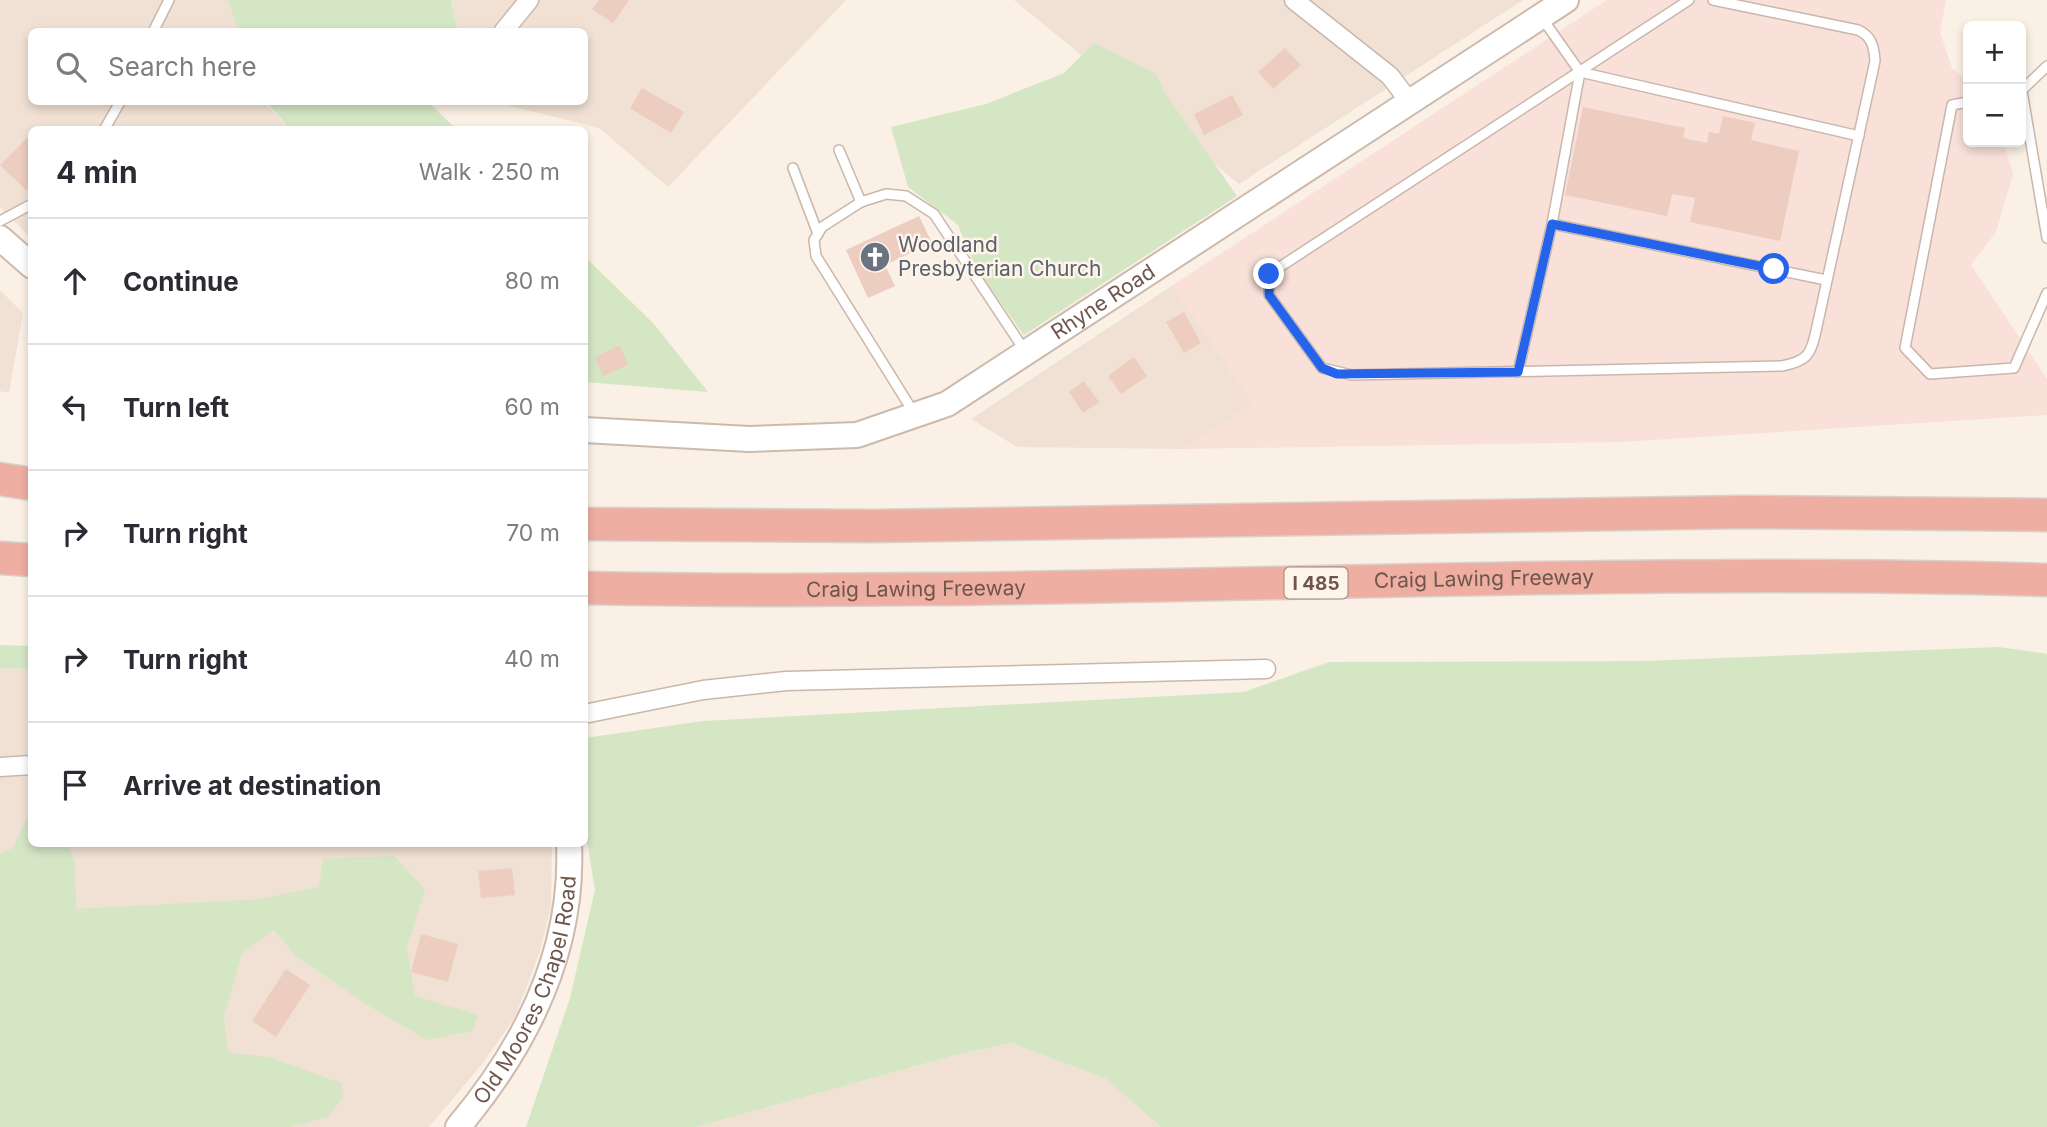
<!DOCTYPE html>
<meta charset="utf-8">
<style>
body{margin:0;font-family:Inter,sans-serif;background:#f7f7f7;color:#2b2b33}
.controls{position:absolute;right:21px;top:21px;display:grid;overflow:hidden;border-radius:10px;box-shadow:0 4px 10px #0003}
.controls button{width:63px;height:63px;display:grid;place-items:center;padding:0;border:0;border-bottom:2px solid #e1e1e2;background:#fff;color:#2b2b33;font:35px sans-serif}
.stop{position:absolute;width:21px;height:21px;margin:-16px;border:5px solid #2563eb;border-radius:50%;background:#fff}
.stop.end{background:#2563eb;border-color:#fff;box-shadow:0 2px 7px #0008}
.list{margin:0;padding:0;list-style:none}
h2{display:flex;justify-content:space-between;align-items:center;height:91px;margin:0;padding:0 28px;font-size:30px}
h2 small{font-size:23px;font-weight:400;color:#7c7c81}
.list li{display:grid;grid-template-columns:46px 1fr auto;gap:21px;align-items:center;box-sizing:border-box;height:126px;padding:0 28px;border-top:2px solid #e1e1e2}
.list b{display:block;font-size:26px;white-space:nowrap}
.list em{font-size:23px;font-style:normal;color:#7c7c81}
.icon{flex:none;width:38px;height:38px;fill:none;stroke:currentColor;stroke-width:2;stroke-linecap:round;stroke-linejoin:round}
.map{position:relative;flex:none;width:2047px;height:1127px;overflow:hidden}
.search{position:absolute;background:#fff;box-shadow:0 4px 10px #0003;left:28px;top:28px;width:560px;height:77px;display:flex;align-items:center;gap:18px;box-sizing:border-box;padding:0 24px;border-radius:10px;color:#7c7c81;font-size:26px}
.panel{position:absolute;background:#fff;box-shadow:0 4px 10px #0003;left:28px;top:126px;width:560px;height:721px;border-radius:10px}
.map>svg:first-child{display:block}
.residential{fill:#f0e1d4}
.commercial{fill:#f9e0d9}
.green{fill:#d5e6c5}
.building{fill:#eccdbf}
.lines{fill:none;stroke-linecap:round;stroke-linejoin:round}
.lane-casing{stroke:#c9b7ac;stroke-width:12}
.street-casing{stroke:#c9b7ac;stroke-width:21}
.secondary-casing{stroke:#ceb9ad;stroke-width:28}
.highway-casing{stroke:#d7d0cd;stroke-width:35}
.lane{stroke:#fff;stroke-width:9}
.street{stroke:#fff;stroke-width:18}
.secondary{stroke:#fff;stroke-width:24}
.highway{stroke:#eeafa2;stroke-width:32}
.route{stroke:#2563eb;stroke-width:9}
.labels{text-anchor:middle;stroke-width:5;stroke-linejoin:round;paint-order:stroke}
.shield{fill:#fdf4ea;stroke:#9a857c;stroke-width:2}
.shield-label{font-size:19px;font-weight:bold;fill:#6f564d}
.worship-label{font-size:21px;fill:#5b616d;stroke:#fdf4ea;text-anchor:start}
.street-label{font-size:21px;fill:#6f564d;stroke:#fdf4ea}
</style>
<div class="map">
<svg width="2047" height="1127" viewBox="0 0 2047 1127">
<rect width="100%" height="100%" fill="#faf0e5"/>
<g class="residential">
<path d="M0,0H228L238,31L32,32V102H264L290,129L32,130L31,238L0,207Z"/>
<path d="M451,0H846L668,187L599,128L494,102H584V32L458,31Z"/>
<path d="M1014,0H1523L1239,184Z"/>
<path d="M1173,285L1253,404L1185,449L1017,447L971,419Z"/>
<path d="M0,290L23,313L9,393L0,391Z"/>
<path d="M0,668L31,669L32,844H552L551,907L539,954L515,1017L482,1064L429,1127H0Z"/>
<path d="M1012,1043L1106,1079L1161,1127H696L952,1056Z"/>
</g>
<path class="commercial" d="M1607,0H1946L1940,32L1952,68L1968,81V142H2004L2013,174L1996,232L1971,265L2047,379V415L1622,442L1185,449L1253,404L1173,285Z"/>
<g class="green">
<path d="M228,0H451L458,31H238Z"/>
<path d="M1094,43L1156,74L1165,93L1237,196L1024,335L976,268L958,225L908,187L891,127L986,104L1064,73Z"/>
<path d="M266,102H428L456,129H290Z"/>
<path d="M584,256L654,324L708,392L585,382Z"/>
<path d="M0,645L31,646V669L0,668Z"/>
<path d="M1999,647L2047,654V1127H1161L1106,1079L1012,1043L952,1056L696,1127H526L570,998L595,890L585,829V738L703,721L1244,692L1329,662L1645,661Z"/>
<path d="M31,810L32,844H68L75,864L76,909L259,899L319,887L323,859L394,856L425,889L407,948L415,996L478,1015L473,1031L427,1040L364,1003L295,955L274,930L242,953L224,1017L228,1052L272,1058L341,1083L344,1096L328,1117L291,1127H0V853L13,848Z"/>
</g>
<g class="building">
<path d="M599,0H629L613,23L592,9Z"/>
<path d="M1285,48L1301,65L1273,89L1258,72Z"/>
<path d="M642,88L684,112L671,133L630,108Z"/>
<path d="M1232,95L1243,115L1204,135L1194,114Z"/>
<path d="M1583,107L1685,128L1683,138L1707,143L1709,132L1719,134L1723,116L1755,123L1751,140L1799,151L1780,241L1690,222L1695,198L1672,194L1667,216L1565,195Z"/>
<path d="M32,133V185L26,190L0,165Z"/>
<path d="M919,216L932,243L885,265L895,286L868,298L846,250Z"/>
<path d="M1184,312L1201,343L1184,353L1166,322Z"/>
<path d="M620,345L628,365L603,376L595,357Z"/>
<path d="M1134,357L1147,376L1121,394L1108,376Z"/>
<path d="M1084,381L1099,402L1083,413L1069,392Z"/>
<path d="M512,868L515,895L481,898L478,871Z"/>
<path d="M421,934L458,944L448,982L411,972Z"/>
<path d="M286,969L310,985L276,1037L252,1021Z"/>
</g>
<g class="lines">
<g class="lane-casing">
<g id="lane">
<path d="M1689,0L1269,274V295L1322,368L1352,375L1782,366C1807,361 1811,355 1816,331L1875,61C1874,47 1872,36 1858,30L1713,0"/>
<path d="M1542,18L1580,72L1859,136"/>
<path d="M153,32L169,0"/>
<path d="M1580,72L1552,224L1826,280"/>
<path d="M2021,91L2047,66"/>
<path d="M2022,91L2047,238"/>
<path d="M1968,102L1952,105L1905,348L1930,374L2014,368L2047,293"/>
<path d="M104,130L120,102"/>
<path d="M839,150L861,202"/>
<path d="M793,168L818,234"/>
<path d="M0,221L32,204"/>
<path d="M1518,372L1552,224"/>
<path d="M914,413L816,256L814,240L822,227L861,202L886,194L906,196L934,214L1025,351"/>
</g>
</g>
<g class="street-casing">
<g id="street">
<path d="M1294,0L1390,76L1409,101"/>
<path d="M503,32L529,0"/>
<path d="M584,714L703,690L786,681L1266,669"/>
<path d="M0,767L32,765"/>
</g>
</g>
<g class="secondary-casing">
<g id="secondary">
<path d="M0,238L32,266"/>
<path id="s1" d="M584,430L749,439L857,435L947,404L1566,0"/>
<path id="s2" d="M458,1127C526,1046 574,952 569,844"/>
</g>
</g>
<g class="highway-casing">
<g id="highway">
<path d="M0,479L32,484"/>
<path d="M584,524L873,526L1743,512L2047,515"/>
<path d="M0,558L32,560"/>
<path id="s3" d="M584,588C1072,598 1560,565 2047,580"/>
</g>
</g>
<use href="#lane" class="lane"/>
<use href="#street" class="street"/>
<use href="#secondary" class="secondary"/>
<use href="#highway" class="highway"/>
</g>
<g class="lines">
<path class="route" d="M1269,274V295L1322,368L1337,374L1518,372L1552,224L1774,269"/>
</g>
<defs>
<g id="church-disc" transform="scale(1.575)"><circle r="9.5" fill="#6b7280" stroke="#fdf4ea"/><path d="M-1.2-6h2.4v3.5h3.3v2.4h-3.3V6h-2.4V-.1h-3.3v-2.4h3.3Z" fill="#fff"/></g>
</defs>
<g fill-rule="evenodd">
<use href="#church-disc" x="875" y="257"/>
</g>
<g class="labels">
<rect class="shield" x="1284.5" y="567.5" width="63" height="31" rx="5"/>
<g class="shield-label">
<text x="1316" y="590">I 485</text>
</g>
<g class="worship-label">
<text x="898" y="252">Woodland<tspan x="898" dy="24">Presbyterian Church</tspan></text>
</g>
<g class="street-label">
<text dy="7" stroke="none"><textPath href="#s1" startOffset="555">Rhyne Road</textPath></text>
<text dy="7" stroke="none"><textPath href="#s3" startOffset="900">Craig Lawing Freeway</textPath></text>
<text dy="7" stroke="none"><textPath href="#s3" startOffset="332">Craig Lawing Freeway</textPath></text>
<text dy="7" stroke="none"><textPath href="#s2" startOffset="156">Old Moores Chapel Road</textPath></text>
</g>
</g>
</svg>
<div class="controls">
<button>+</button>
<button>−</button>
</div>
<div class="stop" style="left:1774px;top:269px"></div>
<div class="stop end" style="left:1269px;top:274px"></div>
<div class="search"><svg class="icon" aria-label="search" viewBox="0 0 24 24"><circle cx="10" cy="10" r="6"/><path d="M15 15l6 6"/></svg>Search here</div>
<section class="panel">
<h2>4 min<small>Walk · 250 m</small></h2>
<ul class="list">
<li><svg class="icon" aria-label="ahead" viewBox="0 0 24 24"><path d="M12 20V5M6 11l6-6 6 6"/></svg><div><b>Continue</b></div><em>80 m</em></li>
<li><svg class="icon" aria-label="left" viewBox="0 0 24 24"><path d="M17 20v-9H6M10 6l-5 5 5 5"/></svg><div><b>Turn left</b></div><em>60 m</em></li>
<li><svg class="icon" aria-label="right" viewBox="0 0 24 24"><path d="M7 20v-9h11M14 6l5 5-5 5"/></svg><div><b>Turn right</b></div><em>70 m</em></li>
<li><svg class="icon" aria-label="right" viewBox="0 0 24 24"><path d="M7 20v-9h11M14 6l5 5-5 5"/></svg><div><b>Turn right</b></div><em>40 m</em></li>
<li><svg class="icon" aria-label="arrive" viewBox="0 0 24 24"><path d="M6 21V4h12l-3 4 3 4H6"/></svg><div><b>Arrive at destination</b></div></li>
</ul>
</section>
</div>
